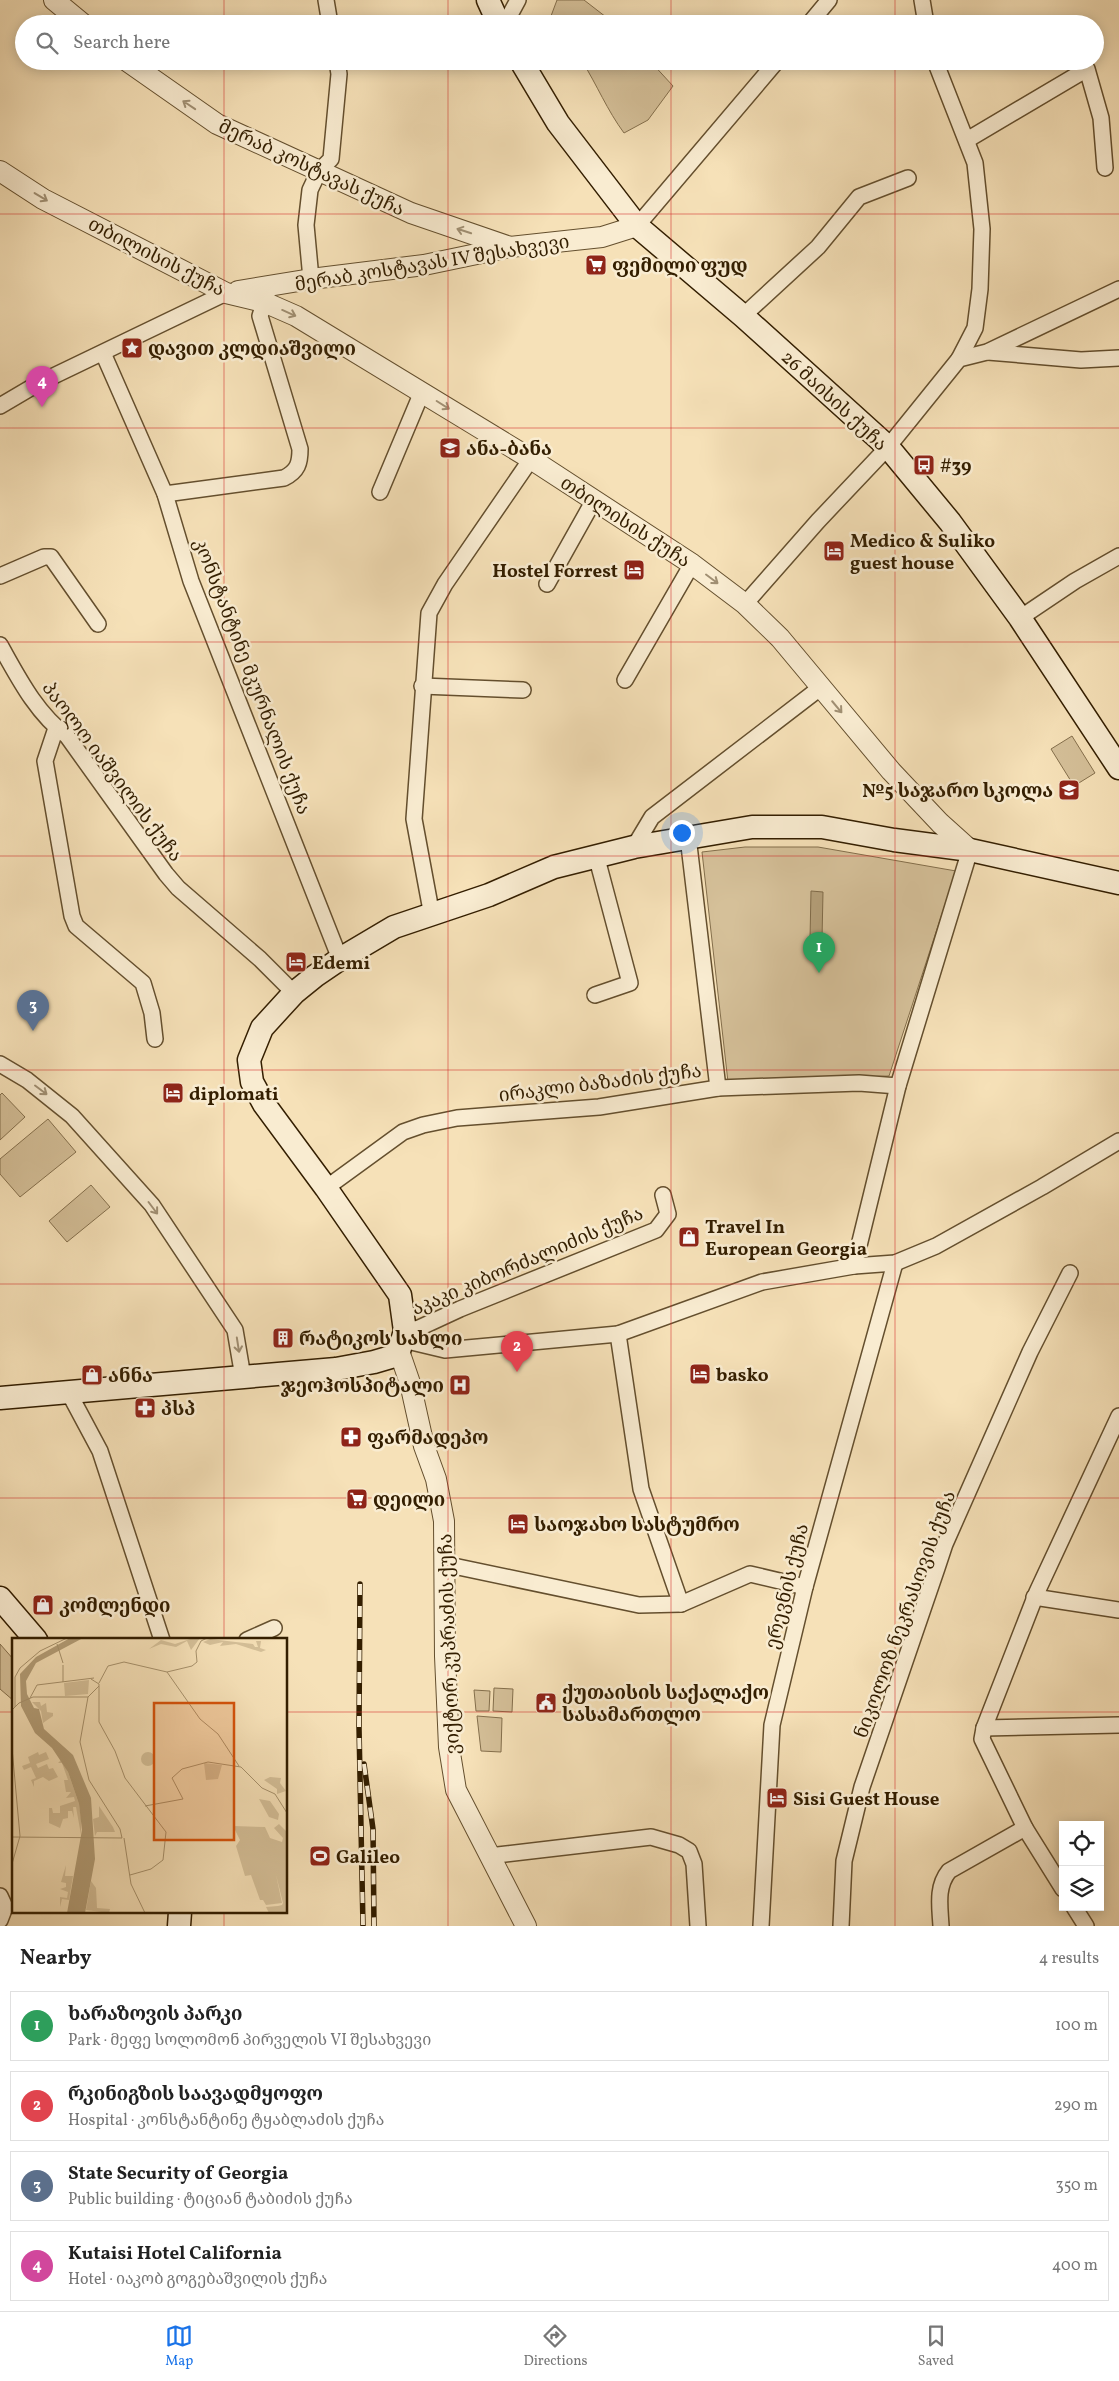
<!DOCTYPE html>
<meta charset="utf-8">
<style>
body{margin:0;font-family:Vollkorn,"Noto Serif Georgian",serif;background:#f6f6f6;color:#222}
.controls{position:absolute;right:15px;bottom:15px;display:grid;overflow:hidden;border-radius:0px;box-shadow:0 2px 12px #0003}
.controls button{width:45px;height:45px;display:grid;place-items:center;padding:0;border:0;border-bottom:1px solid #e0e0e0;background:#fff;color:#222;font:25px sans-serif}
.you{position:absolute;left:681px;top:832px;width:18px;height:18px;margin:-12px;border:4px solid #fff;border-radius:50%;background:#1a73e8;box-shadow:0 0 0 8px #1a73e833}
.badge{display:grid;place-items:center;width:32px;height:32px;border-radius:50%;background:#1a73e8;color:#fff;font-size:16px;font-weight:700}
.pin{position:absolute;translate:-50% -41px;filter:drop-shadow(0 1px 2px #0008)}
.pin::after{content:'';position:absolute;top:26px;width:18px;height:15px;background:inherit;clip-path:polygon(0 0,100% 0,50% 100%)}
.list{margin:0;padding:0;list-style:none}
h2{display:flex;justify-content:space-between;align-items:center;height:65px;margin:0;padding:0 20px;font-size:21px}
h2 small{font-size:16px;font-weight:400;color:#767676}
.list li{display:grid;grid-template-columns:32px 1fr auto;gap:15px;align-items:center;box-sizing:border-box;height:70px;margin:0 10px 10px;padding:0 10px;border:1px solid #e0e0e0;border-radius:0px}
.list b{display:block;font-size:19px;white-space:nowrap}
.list p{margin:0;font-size:16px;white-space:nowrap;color:#767676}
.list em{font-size:16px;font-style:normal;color:#767676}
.icon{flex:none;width:28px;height:28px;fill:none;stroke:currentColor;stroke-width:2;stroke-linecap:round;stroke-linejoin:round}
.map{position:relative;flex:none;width:1119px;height:1926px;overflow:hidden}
.search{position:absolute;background:#fff;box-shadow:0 2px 12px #0003;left:15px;right:15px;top:15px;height:55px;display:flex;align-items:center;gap:12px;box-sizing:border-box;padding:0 18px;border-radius:28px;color:#767676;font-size:19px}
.sheet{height:385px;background:#fff}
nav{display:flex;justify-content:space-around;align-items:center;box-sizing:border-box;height:70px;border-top:1px solid #e0e0e0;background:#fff;font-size:14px;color:#767676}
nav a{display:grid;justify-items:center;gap:2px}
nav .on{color:#1a73e8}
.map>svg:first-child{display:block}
.green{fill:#d5c099;stroke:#846f4c}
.water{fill:#b49f79;stroke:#806b49}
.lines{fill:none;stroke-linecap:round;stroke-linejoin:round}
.minor-casing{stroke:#644f2e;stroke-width:18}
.tertiary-casing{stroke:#644f2e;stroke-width:22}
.secondary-casing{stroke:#331e00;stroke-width:25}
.minor{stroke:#f9ecd1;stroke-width:15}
.tertiary{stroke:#f9ecd1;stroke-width:20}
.secondary{stroke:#f9ecd1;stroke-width:22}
.rail-casing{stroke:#331e00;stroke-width:5.5}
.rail{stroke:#f9ecd1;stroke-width:4;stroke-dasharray:11;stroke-linecap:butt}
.oneway{stroke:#a08f73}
.grid{fill:none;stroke:#d62828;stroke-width:1;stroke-opacity:0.55}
.labels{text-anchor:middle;stroke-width:5;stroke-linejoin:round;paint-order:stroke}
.street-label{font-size:19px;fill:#331e00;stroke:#f9ecd1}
.poi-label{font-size:19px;font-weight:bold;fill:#331e00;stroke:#f9ecd1;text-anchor:start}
.inset-road{fill:none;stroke:#a8936e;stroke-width:1}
.view{fill:#d6530b;fill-opacity:0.15;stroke:#d6530b;stroke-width:2.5}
.inset-edge{fill:none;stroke:#331e00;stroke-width:2.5}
</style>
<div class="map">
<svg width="1119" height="1926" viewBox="0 0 1119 1926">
<rect width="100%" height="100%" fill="#f6e1b8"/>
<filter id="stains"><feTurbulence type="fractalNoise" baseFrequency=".004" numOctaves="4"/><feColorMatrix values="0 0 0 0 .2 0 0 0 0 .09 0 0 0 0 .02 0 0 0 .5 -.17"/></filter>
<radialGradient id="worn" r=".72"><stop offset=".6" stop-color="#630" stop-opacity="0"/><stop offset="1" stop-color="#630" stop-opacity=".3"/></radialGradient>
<g class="green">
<path d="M557,0H584L615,24H548Z"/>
<path d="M582,61H650L673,86L648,120L624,133C607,110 597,85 582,61Z"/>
<path d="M1072,736L1095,773L1074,786L1051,749Z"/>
<path d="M745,847H818L956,871L889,1076L728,1082L702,852Z"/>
<path d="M2,1093L25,1117L0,1140V1095Z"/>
<path d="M48,1119L76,1152L20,1197L0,1174V1159Z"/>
<path d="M91,1185L110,1207L67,1242L49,1221Z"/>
<path d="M0,1644L14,1660V1701L0,1689Z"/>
<path d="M494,1688L513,1689L512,1712L493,1711Z"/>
<path d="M474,1690L490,1691L489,1711H476Z"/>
<path d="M477,1716L502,1718L501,1752L481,1751Z"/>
</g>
<path class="water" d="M811,891L823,892L822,939H810Z"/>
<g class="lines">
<g class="minor-casing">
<g id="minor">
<path d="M326,0L330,24"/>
<path d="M922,0L926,24"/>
<path d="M505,24L518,0"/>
<path d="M809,24L829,0"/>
<path d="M935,61L975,163L982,229L980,289L975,328L959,359"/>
<path d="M967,140L1087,69L1101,118L1105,168"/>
<path d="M637,226L777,61"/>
<path d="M311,279L306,225L310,190L319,171L331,159L339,74L337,61"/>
<path d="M743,316L818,247L859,197L908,178"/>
<path d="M988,352L1081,360L1119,358"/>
<path d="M103,353L165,494L191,581L340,959"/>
<path d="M0,406L39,383L226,293"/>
<path d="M380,492L422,392"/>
<path d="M165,494L284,478C298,471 300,463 300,449L260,316L267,294"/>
<path d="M0,576L44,557H51L98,624"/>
<path d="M547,584L594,500"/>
<path d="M745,604L818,521L888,447L959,359L987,352L1119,289"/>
<path d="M1020,618L1075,581L1119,556"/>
<path d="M0,645C18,677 36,713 67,736L166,874L178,888L260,959L294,993"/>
<path d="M625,680L692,564"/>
<path d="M422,686L523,690"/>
<path d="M56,728L45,761L72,916L76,926L143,983L152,1013L155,1039"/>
<path d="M688,837L718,1088"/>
<path d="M634,847L652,817L820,688"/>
<path d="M432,916L414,819L429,613L445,584L531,459"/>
<path d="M595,995L630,983L596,855"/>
<path d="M0,1064L27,1080L72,1116L152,1205L235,1330L243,1377"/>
<path d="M326,1188L403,1132L423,1125L457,1118L599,1107L718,1088L859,1083L898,1086"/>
<path d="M854,1266L898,1086L970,850"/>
<path d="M405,1331L419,1328L460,1309L656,1230L668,1214L663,1195"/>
<path d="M618,1334L641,1489L681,1604L750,1574L805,1587"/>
<path d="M403,1340L445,1350L618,1334L762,1282L854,1266L895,1263L936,1246L1042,1187L1119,1141"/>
<path d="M69,1393L100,1451L162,1640"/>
<path d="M444,1564L639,1605L681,1604"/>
<path d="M1034,1597L1119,1610"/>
<path d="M247,1640L274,1628"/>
<path d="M984,1728L1119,1725"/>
<path d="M489,1856L651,1837L679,1845L689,1851L694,1864L698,1926"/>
<path d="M1063,1889L1025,1828L982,1739L984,1728L1037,1592L1119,1416"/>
<path d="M0,1896L5,1907L0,1920"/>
<path d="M1074,1907L1086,1926"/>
<path d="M761,1926L772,1725L805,1587L895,1263"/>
<path d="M841,1926L844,1861L862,1787L937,1568L945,1544L1030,1352L1070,1273"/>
<path d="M941,1926C940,1907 936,1887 949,1871L1025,1828"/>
</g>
</g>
<g class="tertiary-casing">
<g id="tertiary">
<path d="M54,0L83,24"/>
<path d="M127,61L217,124L411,213L510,247"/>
<path d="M0,171L43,199L226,293L264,302L296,316L531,459L692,564L745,604L780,638L891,771L940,823L970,850"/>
<path d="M238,291L311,279L424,265L510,247L602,237L637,226"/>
<path d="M399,1351L410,1383L424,1446L436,1479L444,1521L445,1656L449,1747L456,1790L526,1926"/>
</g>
</g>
<g class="secondary-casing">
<g id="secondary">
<path d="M488,0L499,24"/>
<path d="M521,61L558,123L637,226L743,316L888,447L950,522L1020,618L1119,768"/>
<path d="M0,1398L336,1369L374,1362L391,1357L399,1351L405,1331L400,1295L326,1188L264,1104L252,1082L249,1060L262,1028L294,993L315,976L340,959L394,927L489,895L554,867L634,847L752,827H822L894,840L970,850L1119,883"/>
<path d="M0,1598L36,1640"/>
<path d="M179,1926L180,1912"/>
</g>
</g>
<use href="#minor" class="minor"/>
<use href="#tertiary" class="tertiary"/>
<use href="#secondary" class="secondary"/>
<g class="rail-casing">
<g id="rail">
<path d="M360,1584L359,1727L363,1926"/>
<path d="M364,1764L373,1829L374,1926"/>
</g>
</g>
<use href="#rail" class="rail"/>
</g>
<defs><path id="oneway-shaft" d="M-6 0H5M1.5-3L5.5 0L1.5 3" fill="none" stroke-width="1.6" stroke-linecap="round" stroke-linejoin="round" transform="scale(1.25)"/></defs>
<g class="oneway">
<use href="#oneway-shaft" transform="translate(189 105) rotate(-146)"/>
<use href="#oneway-shaft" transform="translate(41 197) rotate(31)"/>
<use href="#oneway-shaft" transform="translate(464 231) rotate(-162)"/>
<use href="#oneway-shaft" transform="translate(289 313) rotate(24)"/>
<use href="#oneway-shaft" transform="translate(443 405) rotate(32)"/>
<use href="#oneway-shaft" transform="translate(712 579) rotate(37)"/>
<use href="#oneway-shaft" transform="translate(837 707) rotate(50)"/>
<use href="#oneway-shaft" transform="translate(41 1090) rotate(37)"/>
<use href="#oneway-shaft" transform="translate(153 1208) rotate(53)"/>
<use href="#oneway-shaft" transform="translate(238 1345) rotate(81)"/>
</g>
<path class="grid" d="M224,0V24M448,0V24M671,0V24M895,0V24M224,61V1640M448,61V1926M671,61V1926M895,61V1926M0,214H1119M0,428H1119M0,642H1119M0,856H1119M0,1070H1119M0,1284H1119M0,1498H1119M0,1712H14M286,1712H1119M224,1912V1926"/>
<defs>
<g id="supermarket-square" transform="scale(1.125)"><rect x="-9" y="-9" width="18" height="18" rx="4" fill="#8f2418" stroke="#f9ecd1"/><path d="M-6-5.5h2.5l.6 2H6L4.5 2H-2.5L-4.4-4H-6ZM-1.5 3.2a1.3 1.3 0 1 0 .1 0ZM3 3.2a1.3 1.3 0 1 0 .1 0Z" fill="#fff"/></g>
<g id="sight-square" transform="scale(1.125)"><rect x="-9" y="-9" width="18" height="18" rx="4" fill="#8f2418" stroke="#f9ecd1"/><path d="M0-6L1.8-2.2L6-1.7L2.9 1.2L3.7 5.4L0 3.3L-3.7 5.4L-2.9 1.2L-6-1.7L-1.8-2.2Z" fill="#fff"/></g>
<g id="school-square" transform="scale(1.125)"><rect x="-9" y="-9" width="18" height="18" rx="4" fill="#8f2418" stroke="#f9ecd1"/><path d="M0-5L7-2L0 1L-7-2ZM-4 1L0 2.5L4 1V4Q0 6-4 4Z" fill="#fff"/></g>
<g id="bus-square" transform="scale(1.125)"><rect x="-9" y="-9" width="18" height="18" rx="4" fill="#8f2418" stroke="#f9ecd1"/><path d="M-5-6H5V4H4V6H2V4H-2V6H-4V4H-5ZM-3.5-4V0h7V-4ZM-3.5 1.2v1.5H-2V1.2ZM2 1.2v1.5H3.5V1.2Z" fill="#fff"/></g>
<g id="hotel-square" transform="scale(1.125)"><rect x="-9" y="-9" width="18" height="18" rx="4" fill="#8f2418" stroke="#f9ecd1"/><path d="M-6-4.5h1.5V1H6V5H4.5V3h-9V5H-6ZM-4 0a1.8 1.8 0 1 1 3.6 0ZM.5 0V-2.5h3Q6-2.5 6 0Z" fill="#fff"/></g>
<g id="shop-square" transform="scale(1.125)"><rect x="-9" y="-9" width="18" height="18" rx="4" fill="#8f2418" stroke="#f9ecd1"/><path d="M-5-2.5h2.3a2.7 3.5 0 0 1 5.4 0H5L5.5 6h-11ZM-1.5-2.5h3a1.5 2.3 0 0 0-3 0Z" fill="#fff"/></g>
<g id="building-square" transform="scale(1.125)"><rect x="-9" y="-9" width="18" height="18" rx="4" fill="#8f2418" stroke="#f9ecd1"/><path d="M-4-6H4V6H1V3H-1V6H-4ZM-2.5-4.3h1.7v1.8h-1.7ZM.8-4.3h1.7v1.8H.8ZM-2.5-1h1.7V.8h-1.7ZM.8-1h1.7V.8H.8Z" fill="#fff"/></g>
<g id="hospital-square" transform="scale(1.125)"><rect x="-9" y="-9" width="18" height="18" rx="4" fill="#8f2418" stroke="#f9ecd1"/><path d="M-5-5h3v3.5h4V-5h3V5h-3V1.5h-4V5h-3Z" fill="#fff"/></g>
<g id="pharmacy-square" transform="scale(1.125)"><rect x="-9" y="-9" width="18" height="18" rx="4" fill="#8f2418" stroke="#f9ecd1"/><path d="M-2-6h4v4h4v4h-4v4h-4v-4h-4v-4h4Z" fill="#fff"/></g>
<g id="civic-square" transform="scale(1.125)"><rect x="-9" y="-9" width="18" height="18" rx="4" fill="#8f2418" stroke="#f9ecd1"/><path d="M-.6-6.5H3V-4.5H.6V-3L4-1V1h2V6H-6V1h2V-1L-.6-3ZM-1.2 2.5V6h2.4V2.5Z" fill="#fff"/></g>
<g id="stadium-square" transform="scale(1.125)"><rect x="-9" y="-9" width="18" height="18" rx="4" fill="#8f2418" stroke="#f9ecd1"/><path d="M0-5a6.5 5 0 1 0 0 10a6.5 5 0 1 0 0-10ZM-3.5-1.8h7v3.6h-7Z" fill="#fff"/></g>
</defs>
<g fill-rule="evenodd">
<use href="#supermarket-square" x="596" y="265"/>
<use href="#sight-square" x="132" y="348"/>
<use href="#school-square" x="450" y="448"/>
<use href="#bus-square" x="924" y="465"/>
<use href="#hotel-square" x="834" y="551"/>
<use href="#hotel-square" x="634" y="570"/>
<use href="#school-square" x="1069" y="790"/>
<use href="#hotel-square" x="296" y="962"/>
<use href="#hotel-square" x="173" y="1093"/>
<use href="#shop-square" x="689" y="1237"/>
<use href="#building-square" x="283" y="1338"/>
<use href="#hotel-square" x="700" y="1374"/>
<use href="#shop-square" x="92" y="1375"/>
<use href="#hospital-square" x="460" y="1385"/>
<use href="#pharmacy-square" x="145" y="1408"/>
<use href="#pharmacy-square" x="351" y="1437"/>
<use href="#supermarket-square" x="357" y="1499"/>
<use href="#hotel-square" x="518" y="1524"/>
<use href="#shop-square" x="43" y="1605"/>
<use href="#civic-square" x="546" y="1703"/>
<use href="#hotel-square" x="777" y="1798"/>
<use href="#stadium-square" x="320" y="1856"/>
</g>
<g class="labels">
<g class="street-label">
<text transform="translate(312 167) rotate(25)" y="7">მერაბ კოსტავას ქუჩა</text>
<text transform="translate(157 256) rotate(27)" y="7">თბილისის ქუჩა</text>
<text transform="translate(432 262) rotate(-9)" y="7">მერაბ კოსტავას IV შესახვევი</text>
<text transform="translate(835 400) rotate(43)" y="7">26 მაისის ქუჩა</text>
<text transform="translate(626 521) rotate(33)" y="7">თბილისის ქუჩა</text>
<text transform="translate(253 676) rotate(69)" y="7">კონსტანტინე მკურნალის ქუჩა</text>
<text transform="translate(113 771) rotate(53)" y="7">პაოლო იაშვილის ქუჩა</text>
<text transform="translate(600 1082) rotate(-7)" y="7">ირაკლი ბაზაძის ქუჩა</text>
<text transform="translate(527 1260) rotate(-23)" y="7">აკაკი კიბორძალიძის ქუჩა</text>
<text transform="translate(786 1586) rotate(-76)" y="7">ერევნის ქუჩა</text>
<text transform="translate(904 1614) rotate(-70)" y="7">ნიკოლოზ ნეკრასოვის ქუჩა</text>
<text transform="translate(448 1644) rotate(-92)" y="7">ვიქტორ კუპრაძის ქუჩა</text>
</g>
<g class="poi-label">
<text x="612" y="272">ფემილი ფუდ</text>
<text x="148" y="355">დავით კლდიაშვილი</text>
<text x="466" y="455">ანა-ბანა</text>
<text x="940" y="472">#39</text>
<text x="850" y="547">Medico &amp; Suliko<tspan x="850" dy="22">guest house</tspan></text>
<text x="618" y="577" text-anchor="end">Hostel Forrest</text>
<text x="1053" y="797" text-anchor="end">№5 საჯარო სკოლა</text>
<text x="312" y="969">Edemi</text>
<text x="189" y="1100">diplomati</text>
<text x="705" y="1233">Travel In<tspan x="705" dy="22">European Georgia</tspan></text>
<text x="299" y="1345">რატიკოს სახლი</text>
<text x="716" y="1381">basko</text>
<text x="108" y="1382">ანნა</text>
<text x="444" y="1392" text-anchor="end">ჯეოჰოსპიტალი</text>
<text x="161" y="1415">პსპ</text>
<text x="367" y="1444">ფარმადეპო</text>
<text x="373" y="1506">დეილი</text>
<text x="534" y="1531">საოჯახო სასტუმრო</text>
<text x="59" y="1612">კომლენდი</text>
<text x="562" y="1699">ქუთაისის საქალაქო<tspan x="562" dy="22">სასამართლო</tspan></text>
<text x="793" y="1805">Sisi Guest House</text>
<text x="336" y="1863">Galileo</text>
</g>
</g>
<g transform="translate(12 1638)">
<rect width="275" height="275" fill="#f6e1b8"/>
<path d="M181,0H188L179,12L175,3L164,9L149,6L137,11L149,2L163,6ZM198,1L241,6L243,9H246L244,3H249L248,10L254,12L249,14L224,6L208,8L211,4L198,7L191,4ZM77,42L76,56L53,58L52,45ZM20,64H28L29,68L34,65L35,74L41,75V78L31,85L29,73ZM26,114L27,117L34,114L37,121L24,126L26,130L35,126L37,131L41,130L46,139L37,143L31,139L22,143V149L19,142L24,140L19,129L12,132L10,128L18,125L16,119ZM129 121a7 7 0 1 1 14 0a7 7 0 1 1-14 0ZM49,122L56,134L67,166L69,180V197L64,169H61L62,180L60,173H56V180L51,181L48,190L37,185V170H40L41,175H48V168L63,163L62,159L54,160L59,154H54L52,142H56L50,125H46ZM192,125L210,127L206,141L194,142ZM258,139L269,140L268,145L274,153L265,156V151L252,142ZM247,161L258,163L267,176L266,182L257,179ZM87,168L101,189L103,194H85L83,198L81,181L87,179ZM267,186L275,194V275H257L254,269L266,268L270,267L271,265L264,237L270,265L254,267L251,262H248L239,237L233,238L224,208L228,202L221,188L253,189L258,200L270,204L271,200L262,190ZM54,227L53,238H61L57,262L50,261L48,269V259L55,260L56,254L48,251L54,249V245L49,244ZM79,243L84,250L85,270L98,271L97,275L74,272Z" fill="#d5c099"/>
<path d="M58,0H71L24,25L14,43L15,56L22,70L27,71L32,91L61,117L79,160L83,221L73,275H55L70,192L67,166L56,134L40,110L23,95L9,68L8,36L24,19Z" fill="#b49f79"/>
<path class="inset-road" d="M229,0H258M45,6L51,25M155,34L188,81L206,96L227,128M79,41L87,46V84L103,113L113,140L154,194L151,222L139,231L118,237M51,44V27M87,45L96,28L112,24L155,34L180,28L185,24L184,13L189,3L195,0M87,48L76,59L68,104L77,142L108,191L110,200M18,60L25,47L82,40M3,69V39L8,30L28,13L55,0M0,72L7,65L21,59H76M0,110L8,198L0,226M229,129L250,150L263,156L275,175M133,168L171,161L160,140L170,131L196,124L229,129M0,199L110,200M112,200L119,246L133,275"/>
<path class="view" d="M142,65H222V202H142Z"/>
<rect width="275" height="275" class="inset-edge"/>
</g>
<rect width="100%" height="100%" filter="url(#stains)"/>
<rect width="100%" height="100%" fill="url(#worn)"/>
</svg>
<div class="controls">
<button><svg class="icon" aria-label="locate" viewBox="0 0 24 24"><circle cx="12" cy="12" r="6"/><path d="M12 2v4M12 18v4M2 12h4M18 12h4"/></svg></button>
<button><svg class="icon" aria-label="layers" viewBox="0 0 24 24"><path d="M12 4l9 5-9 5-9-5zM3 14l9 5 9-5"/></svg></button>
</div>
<div class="you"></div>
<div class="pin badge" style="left:819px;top:973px;background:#2e9e5b">1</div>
<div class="pin badge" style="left:517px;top:1372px;background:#e0444e">2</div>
<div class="pin badge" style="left:33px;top:1031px;background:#5c6f8a">3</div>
<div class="pin badge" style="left:42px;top:407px;background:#d1479c">4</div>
<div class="search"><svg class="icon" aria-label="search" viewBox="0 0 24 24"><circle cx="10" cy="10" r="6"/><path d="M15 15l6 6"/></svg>Search here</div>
</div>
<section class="sheet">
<h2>Nearby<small>4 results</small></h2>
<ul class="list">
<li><span class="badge" style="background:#2e9e5b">1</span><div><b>ხარაზოვის პარკი</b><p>Park · მეფე სოლომონ პირველის VI შესახვევი</p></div><em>100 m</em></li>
<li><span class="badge" style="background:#e0444e">2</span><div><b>რკინიგზის საავადმყოფო</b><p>Hospital · კონსტანტინე ტყაბლაძის ქუჩა</p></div><em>290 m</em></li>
<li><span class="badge" style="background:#5c6f8a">3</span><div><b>State Security of Georgia</b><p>Public building · ტიციან ტაბიძის ქუჩა</p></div><em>350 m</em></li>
<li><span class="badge" style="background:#d1479c">4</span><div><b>Kutaisi Hotel California</b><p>Hotel · იაკობ გოგებაშვილის ქუჩა</p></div><em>400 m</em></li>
</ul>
</section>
<nav>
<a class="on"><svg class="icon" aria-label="map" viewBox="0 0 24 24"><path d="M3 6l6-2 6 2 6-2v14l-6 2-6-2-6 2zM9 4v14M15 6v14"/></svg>Map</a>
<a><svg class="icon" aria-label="directions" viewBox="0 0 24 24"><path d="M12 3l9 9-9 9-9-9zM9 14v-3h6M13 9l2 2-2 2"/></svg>Directions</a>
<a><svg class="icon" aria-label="saved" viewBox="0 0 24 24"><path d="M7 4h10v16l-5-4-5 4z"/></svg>Saved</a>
</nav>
